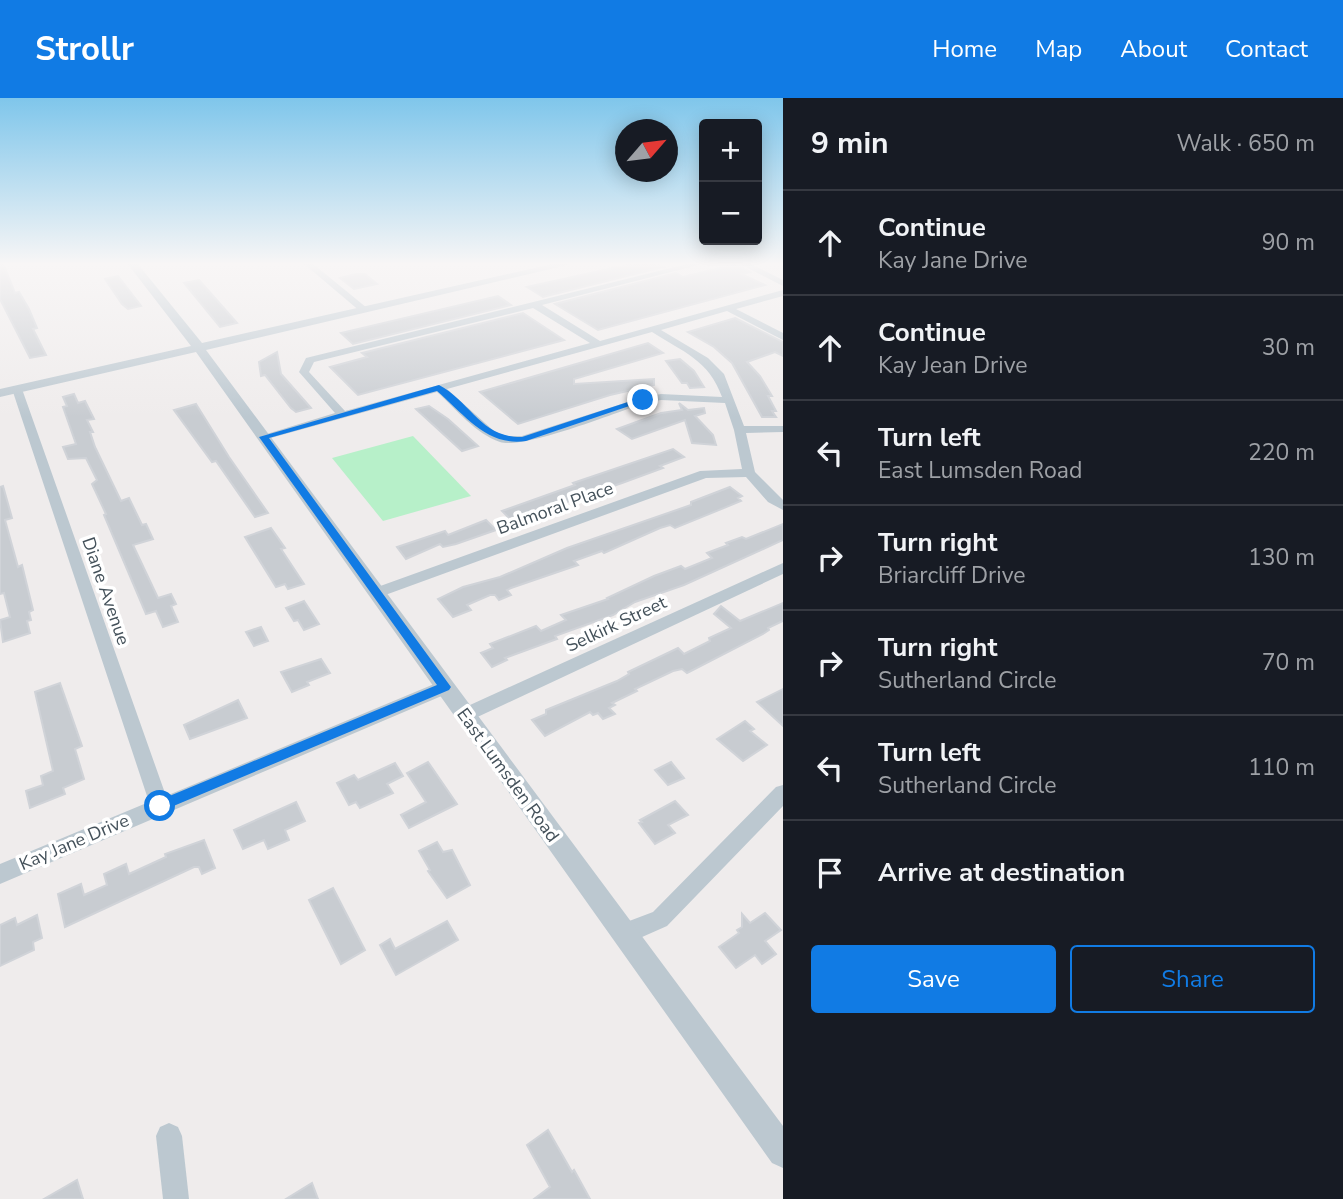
<!DOCTYPE html>
<meta charset="utf-8">
<style>
body{margin:0;font-family:"Nunito Sans",sans-serif;background:#20242c;color:#f1f3f6}
.controls{position:absolute;right:21px;top:21px;display:grid;overflow:hidden;border-radius:7px;box-shadow:0 4px 18px #0003}
.controls button{width:63px;height:63px;display:grid;place-items:center;padding:0;border:0;border-bottom:2px solid #363941;background:#171b24;color:#f1f3f6;font:35px sans-serif}
.compass{position:absolute;left:615px;top:21px;width:63px;height:63px;border-radius:50%;background:#171b24;box-shadow:0 4px 18px #0003;rotate:62deg}
.stop{position:absolute;width:21px;height:21px;margin:-16px;border:5px solid #117be4;border-radius:50%;background:#fff}
.stop.end{background:#117be4;border-color:#fff;box-shadow:0 2px 7px #0008}
.list{margin:0;padding:0;list-style:none}
h2{display:flex;justify-content:space-between;align-items:center;height:91px;margin:0;padding:0 28px;font-size:30px}
h2 small{font-size:23px;font-weight:400;color:#9ea1a6}
.list li{display:grid;grid-template-columns:46px 1fr auto;gap:21px;align-items:center;box-sizing:border-box;height:105px;padding:0 28px;border-top:2px solid #363941}
.list b{display:block;font-size:26px;white-space:nowrap}
.list p{margin:0;font-size:23px;white-space:nowrap;color:#9ea1a6}
.list em{font-size:23px;font-style:normal;color:#9ea1a6}
.actions{display:flex;gap:14px;padding:21px 28px}
.actions a{flex:1;padding:16px 0;border:2px solid #117be4;border-radius:7px;text-align:center;font-size:24px;color:#117be4}
.actions .main{background:#117be4;color:#fff}
.icon{flex:none;width:38px;height:38px;fill:none;stroke:currentColor;stroke-width:2;stroke-linecap:round;stroke-linejoin:round}
.map{position:relative;flex:none;width:783px;height:1101px;overflow:hidden}
header{display:flex;align-items:center;gap:42px;box-sizing:border-box;height:98px;padding:0 35px;background:#117be4;color:#fff}
header strong{font-size:33px}
nav{display:flex;gap:38px;margin-inline-start:auto;font-size:24px}
main{display:flex}
aside{flex:1;background:#171b24}
.map>svg:first-child{display:block}
.green{fill:#b7f0c9}
.building{fill:#c8ccd1;stroke:#d0d3d8;stroke-width:2}
.lines{fill:none;stroke-linecap:round;stroke-linejoin:round}
.minor{fill:#bcc8d0;fill-rule:evenodd}
.tertiary{fill:#bcc8d0;fill-rule:evenodd}
.route{fill:#117be4}
.labels{text-anchor:middle;stroke-width:7;stroke-linejoin:round;paint-order:stroke}
.street-label{font-size:18px;fill:#44515a;stroke:#fff}
</style>
<header>
<strong>Strollr</strong>
<nav><a>Home</a><a>Map</a><a>About</a><a>Contact</a></nav>
</header>
<main>
<div class="map">
<svg width="783" height="1101" viewBox="0 0 783 1101">
<rect width="100%" height="100%" fill="#efecec"/>
<path class="green" d="M413,338L471,398L383,423L332,360Z"/>
<g class="building">
<path d="M0,165H3L15,195L19,194L29,211L37,230L33,231L46,257L30,260L0,201Z"/>
<path d="M636,165H655L663,169L543,199L527,189Z"/>
<path d="M736,166L750,174L741,176L765,187L598,232L555,206L676,175L683,179Z"/>
<path d="M356,176H365L377,186L354,191L340,180Z"/>
<path d="M118,178L141,208L128,211L122,206L105,181Z"/>
<path d="M199,182L237,225L220,229L184,185Z"/>
<path d="M498,198L511,207L353,246L341,235Z"/>
<path d="M523,215L564,242L358,297L330,269L367,259L362,255Z"/>
<path d="M735,220L783,244V258L775,254L747,264L760,278L772,298H768L776,313H772L776,319H762L732,265L714,249L688,234Z"/>
<path d="M648,245L663,255L574,281V286L654,281V287L610,297L518,326L480,294Z"/>
<path d="M277,254L281,276L311,310L296,314L291,310L265,277L261,278L259,264Z"/>
<path d="M680,261L694,273L704,289L690,290L687,285H682L666,263Z"/>
<path d="M74,296L78,305L85,303L94,321L87,322L93,334H90L95,349L121,403L129,400L142,427L146,426L153,441L133,447L158,500L171,496L176,506L171,508L178,524L163,529L156,513L146,516L104,417L106,416L92,386L97,382L86,360L68,361L63,349L76,346L63,309L67,308L63,299Z"/>
<path d="M679,305L688,312L704,310L705,315L695,318L713,337L716,347L692,345L685,322L632,341L617,331L661,315L682,312Z"/>
<path d="M196,306L229,359L268,415L255,419L216,363L212,364L174,312Z"/>
<path d="M429,308L448,321L478,348L462,353L416,311Z"/>
<path d="M673,351L684,359L660,368L663,370L622,385L512,423L502,413L575,387L573,385Z"/>
<path d="M3,388L12,420L5,422L18,469L22,467L33,512L29,514L31,522L27,523L30,535L3,544L0,522L10,519L4,495L0,496V389Z"/>
<path d="M730,389L742,398L738,400L741,403L675,430L670,427L660,430L604,455L602,453L574,463L578,467L511,490L507,492L511,497L499,502L495,497H490L467,507L471,512L453,519L438,501L463,489L500,479L567,450L691,407V404Z"/>
<path d="M486,422L496,432L456,446L443,449L440,446L406,461L397,449L445,433L448,437Z"/>
<path d="M783,426V442L684,487L635,504L613,517L555,538L557,541L505,560L507,562L492,569L481,555L493,550L490,546L536,528L541,533L566,522L561,517L608,501L607,500L654,478L681,468L685,471L712,460L707,455L728,447L726,445L742,439L746,441Z"/>
<path d="M271,430L285,450L281,451L304,486L288,491L285,486L276,489L245,439Z"/>
<path d="M304,503L319,526L304,532L298,522L294,523L286,510Z"/>
<path d="M783,505V523L768,530L769,532L763,536L687,575L682,571L673,573L635,591L637,593L612,605L615,607L609,610L615,616L603,621L598,615L593,617L590,614L545,638L532,622L546,616V612L617,583L629,576L628,574L678,550L684,556L710,543L709,540L731,530L714,516L721,508L740,523Z"/>
<path d="M261,529L268,543L254,548L246,534Z"/>
<path d="M321,561L330,575L307,584L309,587L292,594L281,574Z"/>
<path d="M60,585L82,648L75,651L84,681L63,690L65,696L30,710L26,693L43,687L41,678L53,673L35,594Z"/>
<path d="M783,591V628L757,604Z"/>
<path d="M238,602L247,620L190,641L184,627Z"/>
<path d="M745,623L754,631L750,633L767,647L743,663L717,641Z"/>
<path d="M428,664L457,706L409,730L401,717L426,704L407,675Z"/>
<path d="M671,664L684,680L668,687L655,672Z"/>
<path d="M395,665L403,678L387,686L393,695L360,710L356,704L349,707L337,685L354,677L358,682Z"/>
<path d="M675,703L688,717L668,727L675,735L655,746L639,725L642,724L640,722Z"/>
<path d="M296,704L305,723L285,732L289,742L268,751L264,742L243,751L234,732Z"/>
<path d="M204,742L215,770L202,776L199,769H194L65,829L58,796L81,786L84,797L107,787L104,776L126,766L129,776L166,759L165,756Z"/>
<path d="M437,744L443,754L452,752L470,787L447,800L428,773L430,772L419,753Z"/>
<path d="M333,790L365,852L341,866L309,802Z"/>
<path d="M765,815L781,832L765,843L776,856L762,866L755,857L736,870L719,849L739,835L737,832L742,829V816L750,825Z"/>
<path d="M37,817L42,840L33,844L34,852L0,868V827L15,820L17,827Z"/>
<path d="M447,823L458,842L396,877L380,847L390,841L395,851Z"/>
<path d="M548,1032L572,1074L574,1072L590,1101H534L550,1089L527,1047Z"/>
<path d="M77,1082L83,1101H44Z"/>
<path d="M312,1085L318,1101H286Z"/>
</g>
<g class="lines">
<g class="minor">
<path d="M303,165H312L367,210V214H361Z"/>
<path d="M691,165H706L542,207L600,243L783,192V198L736,211L783,235V242L727,213L661,232L708,260L724,276L744,328H783V334L746,335L755,374L783,402V412L768,404L746,379L706,380L377,500L372,499L370,495L372,491L700,373L742,371L734,332L725,305L661,302L645,305C617,314 523,352 500,344C476,336 456,311 437,294L267,341H259L257,339L335,315L299,274L306,260ZM533,210L590,245L345,313L309,274L314,264ZM652,234C683,254 709,262 722,299L661,296L643,299L522,338H507L495,334L447,291Z"/>
<path d="M738,165H749L783,182V188Z"/>
<path d="M17,288L22,291L166,698L439,584H451L453,589L451,594L0,786V766L149,704L12,291Z"/>
<path d="M783,465V476L471,622L465,624L459,622L456,617L459,612Z"/>
<path d="M783,687V708L667,828L624,847L616,844L613,836L616,828L653,814L776,689Z"/>
<path d="M169,1025L178,1029L182,1038L189,1101H163L156,1038L160,1029Z"/>
</g>
<path class="tertiary" d="M127,165H137L202,245L557,165H576L206,252L783,1028V1070L772,1065L196,254L0,299V291L191,248Z"/>
</g>
<linearGradient id="sky" x2="0" y2="1"><stop stop-color="#7fc6eb"/><stop offset="0.52" stop-color="#f8f6f6"/><stop offset="1" stop-color="#f8f6f6" stop-opacity="0"/></linearGradient>
<rect width="783" height="319" fill="url(#sky)"/>
<path class="route" d="M439,287C471,304 481,340 522,339L640,300L647,302L526,343C487,349 464,316 437,293L269,340L451,589L449,592L164,712H155V704L437,587L259,339Z"/>
<g class="labels">
<g class="street-label">
<text transform="translate(555 410) rotate(-20)" y="6">Balmoral Place</text>
<text transform="translate(106 493) rotate(71)" y="6">Diane Avenue</text>
<text transform="translate(616 526) rotate(-25)" y="6">Selkirk Street</text>
<text transform="translate(508 677) rotate(54)" y="6">East Lumsden Road</text>
<text transform="translate(74 744) rotate(-23)" y="6">Kay Jane Drive</text>
</g>
</g>
</svg>
<div class="controls">
<button>+</button>
<button>−</button>
</div>
<svg class="compass" viewBox="-18 -18 36 36"><path d="M0-13l5 13h-10z" fill="#e53935"/><path d="M0 13l5-13h-10z" fill="#9ea1a6"/></svg>
<div class="stop" style="left:160px;top:708px"></div>
<div class="stop end" style="left:643px;top:302px"></div>
</div>
<aside>
<h2>9 min<small>Walk · 650 m</small></h2>
<ul class="list">
<li><svg class="icon" aria-label="ahead" viewBox="0 0 24 24"><path d="M12 20V5M6 11l6-6 6 6"/></svg><div><b>Continue</b><p>Kay Jane Drive</p></div><em>90 m</em></li>
<li><svg class="icon" aria-label="ahead" viewBox="0 0 24 24"><path d="M12 20V5M6 11l6-6 6 6"/></svg><div><b>Continue</b><p>Kay Jean Drive</p></div><em>30 m</em></li>
<li><svg class="icon" aria-label="left" viewBox="0 0 24 24"><path d="M17 20v-9H6M10 6l-5 5 5 5"/></svg><div><b>Turn left</b><p>East Lumsden Road</p></div><em>220 m</em></li>
<li><svg class="icon" aria-label="right" viewBox="0 0 24 24"><path d="M7 20v-9h11M14 6l5 5-5 5"/></svg><div><b>Turn right</b><p>Briarcliff Drive</p></div><em>130 m</em></li>
<li><svg class="icon" aria-label="right" viewBox="0 0 24 24"><path d="M7 20v-9h11M14 6l5 5-5 5"/></svg><div><b>Turn right</b><p>Sutherland Circle</p></div><em>70 m</em></li>
<li><svg class="icon" aria-label="left" viewBox="0 0 24 24"><path d="M17 20v-9H6M10 6l-5 5 5 5"/></svg><div><b>Turn left</b><p>Sutherland Circle</p></div><em>110 m</em></li>
<li><svg class="icon" aria-label="arrive" viewBox="0 0 24 24"><path d="M6 21V4h12l-3 4 3 4H6"/></svg><div><b>Arrive at destination</b></div></li>
</ul>
<div class="actions"><a class="main">Save</a><a>Share</a></div>
</aside>
</main>
